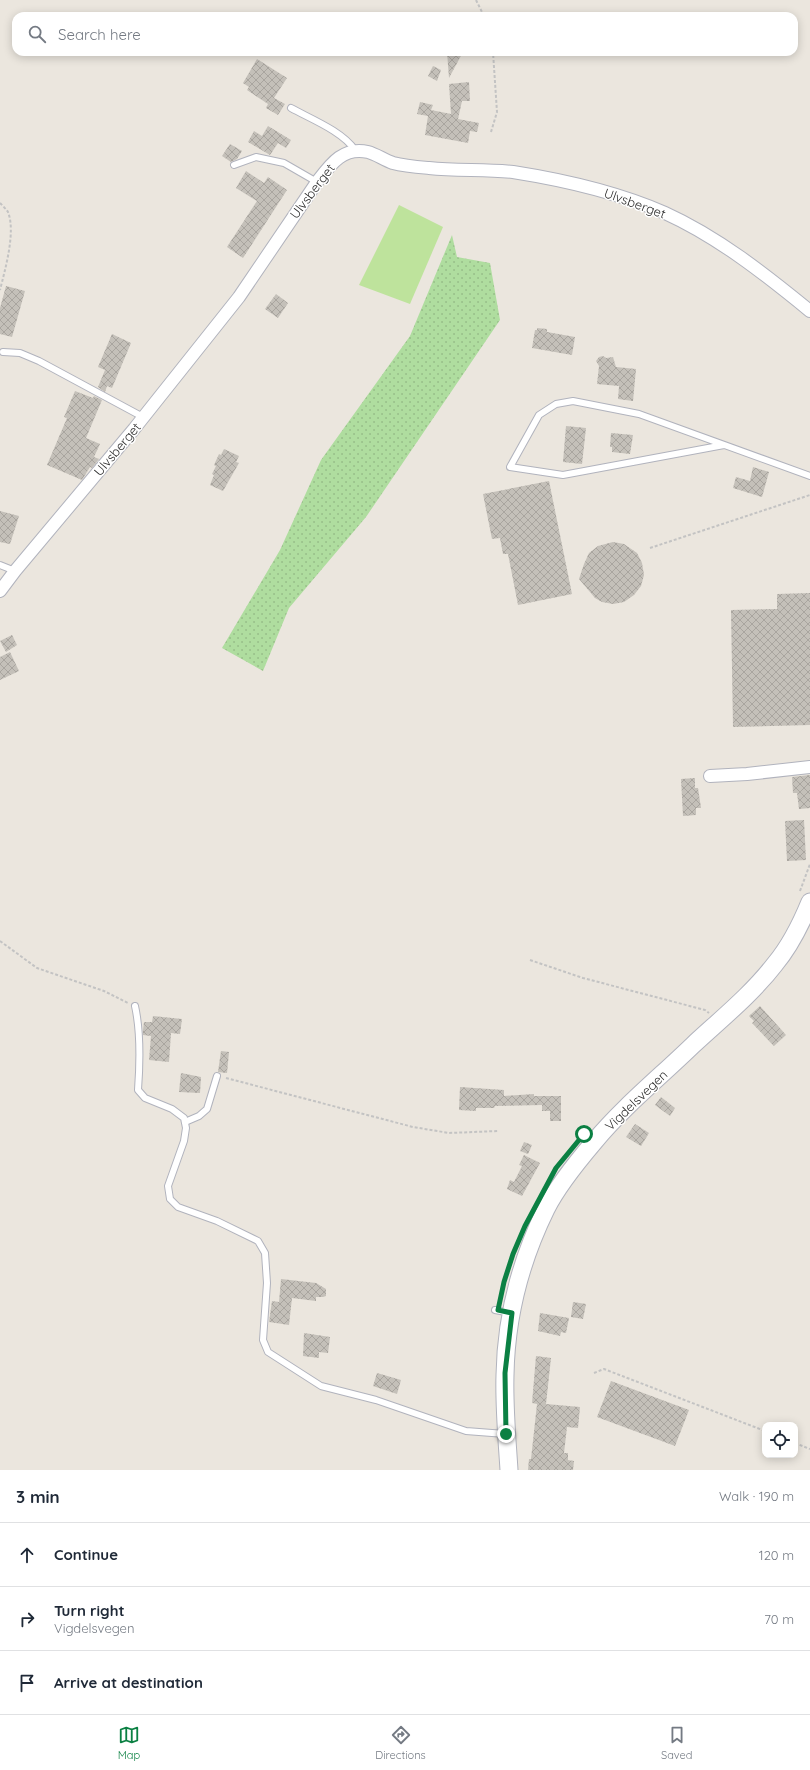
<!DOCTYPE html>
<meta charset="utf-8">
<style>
body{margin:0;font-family:Quicksand,sans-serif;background:#f6f6f7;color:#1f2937}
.controls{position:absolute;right:12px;bottom:12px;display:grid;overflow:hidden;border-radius:8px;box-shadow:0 2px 10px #0003}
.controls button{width:36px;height:36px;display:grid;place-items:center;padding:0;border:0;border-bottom:1px solid #e0e1e3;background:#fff;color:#1f2937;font:20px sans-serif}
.stop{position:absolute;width:12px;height:12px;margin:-9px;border:3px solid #0b8043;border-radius:50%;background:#fff}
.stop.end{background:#0b8043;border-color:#fff;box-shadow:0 1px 4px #0008}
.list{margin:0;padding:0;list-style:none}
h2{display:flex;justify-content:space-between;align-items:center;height:52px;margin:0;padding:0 16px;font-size:17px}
h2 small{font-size:13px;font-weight:400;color:#747a83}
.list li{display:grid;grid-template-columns:26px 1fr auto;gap:12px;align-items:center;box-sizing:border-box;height:64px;padding:0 16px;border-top:1px solid #e0e1e3}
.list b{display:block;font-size:15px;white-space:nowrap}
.list p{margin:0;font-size:13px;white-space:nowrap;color:#747a83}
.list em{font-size:13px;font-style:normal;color:#747a83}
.icon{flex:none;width:22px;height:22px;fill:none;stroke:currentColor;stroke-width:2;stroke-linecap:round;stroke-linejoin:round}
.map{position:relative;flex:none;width:810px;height:1470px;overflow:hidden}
.search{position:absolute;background:#fff;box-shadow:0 2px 10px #0003;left:12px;right:12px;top:12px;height:44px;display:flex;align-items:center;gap:10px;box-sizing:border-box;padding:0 14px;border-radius:12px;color:#747a83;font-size:15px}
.sheet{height:244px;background:#fff}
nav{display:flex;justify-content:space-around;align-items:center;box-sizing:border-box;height:56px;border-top:1px solid #e0e1e3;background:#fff;font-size:11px;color:#747a83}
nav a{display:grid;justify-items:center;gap:2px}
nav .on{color:#0b8043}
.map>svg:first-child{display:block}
.grass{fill:url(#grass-dots)}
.pitch{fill:#bee39c}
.building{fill:url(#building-cross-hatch)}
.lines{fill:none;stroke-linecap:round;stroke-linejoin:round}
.service-casing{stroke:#b1b3bd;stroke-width:8}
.minor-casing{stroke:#b1b3bd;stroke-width:14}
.secondary-casing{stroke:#b1b3bd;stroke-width:19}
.path{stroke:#c3c3c3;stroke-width:2;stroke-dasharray:3 2;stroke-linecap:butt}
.service{stroke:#fff;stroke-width:6}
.minor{stroke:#fff;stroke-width:12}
.secondary{stroke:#fff;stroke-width:17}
.route{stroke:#0b8043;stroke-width:5}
.labels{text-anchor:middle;stroke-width:3;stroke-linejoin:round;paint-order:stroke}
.street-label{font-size:13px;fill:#2a2a2a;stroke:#fff}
</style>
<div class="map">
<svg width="810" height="1470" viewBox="0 0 810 1470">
<defs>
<pattern id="grass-dots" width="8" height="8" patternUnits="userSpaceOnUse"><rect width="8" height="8" fill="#afdd9f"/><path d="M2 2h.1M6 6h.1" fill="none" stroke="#97be89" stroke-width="1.8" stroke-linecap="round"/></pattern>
<pattern id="building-cross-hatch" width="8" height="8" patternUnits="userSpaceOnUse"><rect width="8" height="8" fill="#c4c0b9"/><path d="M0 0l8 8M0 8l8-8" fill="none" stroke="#a9a59f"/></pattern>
</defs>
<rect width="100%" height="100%" fill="#ebe6de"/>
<path class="grass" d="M452,235L457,257L490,263L500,320L366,517L289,608L263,671L222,648L280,550L321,460L410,336Z"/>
<path class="pitch" d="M399,205L443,227L410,304L359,285Z"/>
<g class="building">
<path d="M447,52H463L449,78Z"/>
<path d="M257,59L287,78L274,98L285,104L278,115L266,108L268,104L247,90L249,87L243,83Z"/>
<path d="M433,66L441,70L437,81L428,76Z"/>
<path d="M469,82L470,101H462L458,119L479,123L477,132L470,131L468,143L425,135L428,116L417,114L420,102L433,105L431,110L451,114L449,84Z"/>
<path d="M268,126L291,140L286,148L278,143L270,155L248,142L254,131L262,136Z"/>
<path d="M230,144L242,151L237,159L231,162L222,156Z"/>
<path d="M246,171L264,183L268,177L287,190L243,258L227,247L257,201L236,188Z"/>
<path d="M6,286L25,291L12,337L0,334V308Z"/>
<path d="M276,294L288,303L278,318L265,309Z"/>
<path d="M537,328L547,329V332L575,337L572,355L532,348L535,330H537Z"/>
<path d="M112,334L131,343L112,388L107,386L105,392L98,387L105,370L98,367Z"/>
<path d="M603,356L606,358L613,357L616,367L636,369L633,401L618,399L619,386L597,384L599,366L596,361L599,357Z"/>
<path d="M75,391L93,398L94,396L102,400L86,438L100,444L94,457L99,459L92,468L90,467L82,480L47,465L67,418L64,417Z"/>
<path d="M566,426L586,428L582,464L563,462Z"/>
<path d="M611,433L633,435L630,454L612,452V447H610Z"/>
<path d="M224,449L239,456L236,462L239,463L223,491L210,485L214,475L212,474L216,466L214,465L219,454L221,455Z"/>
<path d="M753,467L769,472L762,497L733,488L736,477L750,481Z"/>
<path d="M549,481L572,594L518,605L508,554H503L500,538L492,539L483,494Z"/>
<path d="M0,511L19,516L10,544L0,542Z"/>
<path d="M613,542L624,544L637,553L642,563L644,575L641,586L634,595L624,602L613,604L602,602L595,598L579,579L584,564L589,553L598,546Z"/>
<path d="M810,593V725L733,727L731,610L777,609V594Z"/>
<path d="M12,635L17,645L6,652L0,641Z"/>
<path d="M10,652L19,671L0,680V657Z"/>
<path d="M810,775V808L799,809L797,793H793L792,777Z"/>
<path d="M695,778V788H698L701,808H696V815L683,816L681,779Z"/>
<path d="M804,820L806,860L787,861L785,821Z"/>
<path d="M760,1006L786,1035L774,1046L752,1023L754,1021L749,1016Z"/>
<path d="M153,1016L182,1019L180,1034L171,1033L169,1062L149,1060L151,1036L143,1035V1030L144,1022H152Z"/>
<path d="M221,1051L229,1052L227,1073L218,1072Z"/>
<path d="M181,1073L201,1077L200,1093L179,1092Z"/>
<path d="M460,1087L504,1090V1096L534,1094V1096H561V1121H550V1111H542V1105L495,1106L494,1108H476V1111L459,1110Z"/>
<path d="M661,1097L675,1108L670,1116L655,1105Z"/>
<path d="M635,1124L649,1133L641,1146L626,1137Z"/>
<path d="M524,1142L532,1145L528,1154L520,1151Z"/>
<path d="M524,1155L540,1163L522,1196L507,1189L510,1180L514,1182L522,1166L519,1165Z"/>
<path d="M281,1279L316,1283L326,1289V1296L323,1297H316V1301L292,1298L289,1325L269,1322L272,1301L279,1302Z"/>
<path d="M573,1302L586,1304L583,1319L571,1317Z"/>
<path d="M540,1313L569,1318L566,1333L561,1332L560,1336L538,1331Z"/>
<path d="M304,1333L330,1337L328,1353L319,1352V1358L303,1356Z"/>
<path d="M536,1356L551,1358L546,1404L580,1407L578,1428L567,1427L564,1453H568V1460L574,1461L573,1470H528L529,1459H531L537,1404L532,1403Z"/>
<path d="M377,1373L401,1380L397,1394L373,1386Z"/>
<path d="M611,1381L689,1410L675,1446L597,1417Z"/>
</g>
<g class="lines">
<g class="service-casing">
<g id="service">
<path d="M291,108C311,119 342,131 355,150"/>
<path d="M234,165L256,157L284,163L317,182"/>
<path d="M3,352L20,353L39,361L143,417"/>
<path d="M724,445L563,475L510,467L539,415L556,404L573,401L639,414L810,476"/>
<path d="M0,565L15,571"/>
<path d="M135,1006C141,1033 140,1063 138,1090L145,1098L172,1109L184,1118L186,1128L184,1141L168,1186L170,1199L178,1207L217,1221L258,1241L265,1253L267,1283L263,1340L268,1352L321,1386L376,1400L466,1431L505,1434"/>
<path d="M185,1122L199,1116L207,1109L217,1076"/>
<path d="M495,1310L511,1313"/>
</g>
</g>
<g class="minor-casing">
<g id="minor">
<path d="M0,591L15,571L134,429L239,297L317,182C330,165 343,146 368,152C376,154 384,160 393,163C404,166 417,167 429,168C457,171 485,169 513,172C564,180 617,192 665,213C718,237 766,275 810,311"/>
<path d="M710,776L747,774L810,767"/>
</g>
</g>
<g class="secondary-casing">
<path id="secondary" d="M509,1470C507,1438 504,1407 505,1375C506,1317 521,1260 546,1209C558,1185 577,1162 594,1142C623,1107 660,1077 693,1045C721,1019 752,994 775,964C790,946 801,924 810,902"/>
</g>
<g class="path">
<path d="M476,0L484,16"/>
<path d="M491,132L497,112L493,52"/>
<path d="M0,203C3,206 6,209 8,212C16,232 5,270 0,290"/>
<path d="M650,548L810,495"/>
<path d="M800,891L810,864"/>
<path d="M0,941L37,968L104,991L128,1003"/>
<path d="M530,960L583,978L705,1010L709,1013"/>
<path d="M226,1078L413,1127L449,1133L498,1131"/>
<path d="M594,1373L604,1369L765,1431"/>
<path d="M795,1443L810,1449"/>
</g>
<use href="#service" class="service"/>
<use href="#minor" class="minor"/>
<use href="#secondary" class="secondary"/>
</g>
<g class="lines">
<path class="route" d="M506,1434L505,1373L512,1313L498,1310L504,1282L513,1254L525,1226L556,1168L584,1134"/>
</g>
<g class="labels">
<g class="street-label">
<text transform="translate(312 191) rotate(-53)" y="5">Ulvsberget</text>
<text transform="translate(635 203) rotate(20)" y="5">Ulvsberget</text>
<text transform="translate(117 449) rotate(-50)" y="5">Ulvsberget</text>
<text transform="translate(636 1100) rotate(-44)" y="5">Vigdelsvegen</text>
</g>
</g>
</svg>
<div class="controls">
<button><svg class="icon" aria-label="locate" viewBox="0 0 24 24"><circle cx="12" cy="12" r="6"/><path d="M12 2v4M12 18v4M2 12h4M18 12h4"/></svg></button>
</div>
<div class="stop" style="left:584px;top:1134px"></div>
<div class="stop end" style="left:506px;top:1434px"></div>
<div class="search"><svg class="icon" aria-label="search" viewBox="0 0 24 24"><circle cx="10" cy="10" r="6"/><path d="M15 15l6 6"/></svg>Search here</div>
</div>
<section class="sheet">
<h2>3 min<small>Walk · 190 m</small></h2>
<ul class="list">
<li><svg class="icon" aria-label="ahead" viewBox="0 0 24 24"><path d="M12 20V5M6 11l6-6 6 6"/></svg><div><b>Continue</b></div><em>120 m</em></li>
<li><svg class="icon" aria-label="right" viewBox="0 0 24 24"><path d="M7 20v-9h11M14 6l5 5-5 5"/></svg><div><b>Turn right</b><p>Vigdelsvegen</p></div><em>70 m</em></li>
<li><svg class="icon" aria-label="arrive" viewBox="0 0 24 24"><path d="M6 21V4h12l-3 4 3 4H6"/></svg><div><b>Arrive at destination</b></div></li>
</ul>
</section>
<nav>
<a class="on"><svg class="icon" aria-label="map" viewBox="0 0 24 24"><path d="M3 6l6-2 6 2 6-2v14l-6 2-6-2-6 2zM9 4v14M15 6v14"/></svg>Map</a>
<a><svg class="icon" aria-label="directions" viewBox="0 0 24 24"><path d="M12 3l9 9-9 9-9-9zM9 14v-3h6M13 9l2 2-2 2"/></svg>Directions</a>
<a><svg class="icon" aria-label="saved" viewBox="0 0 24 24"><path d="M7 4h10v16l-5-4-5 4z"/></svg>Saved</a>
</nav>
